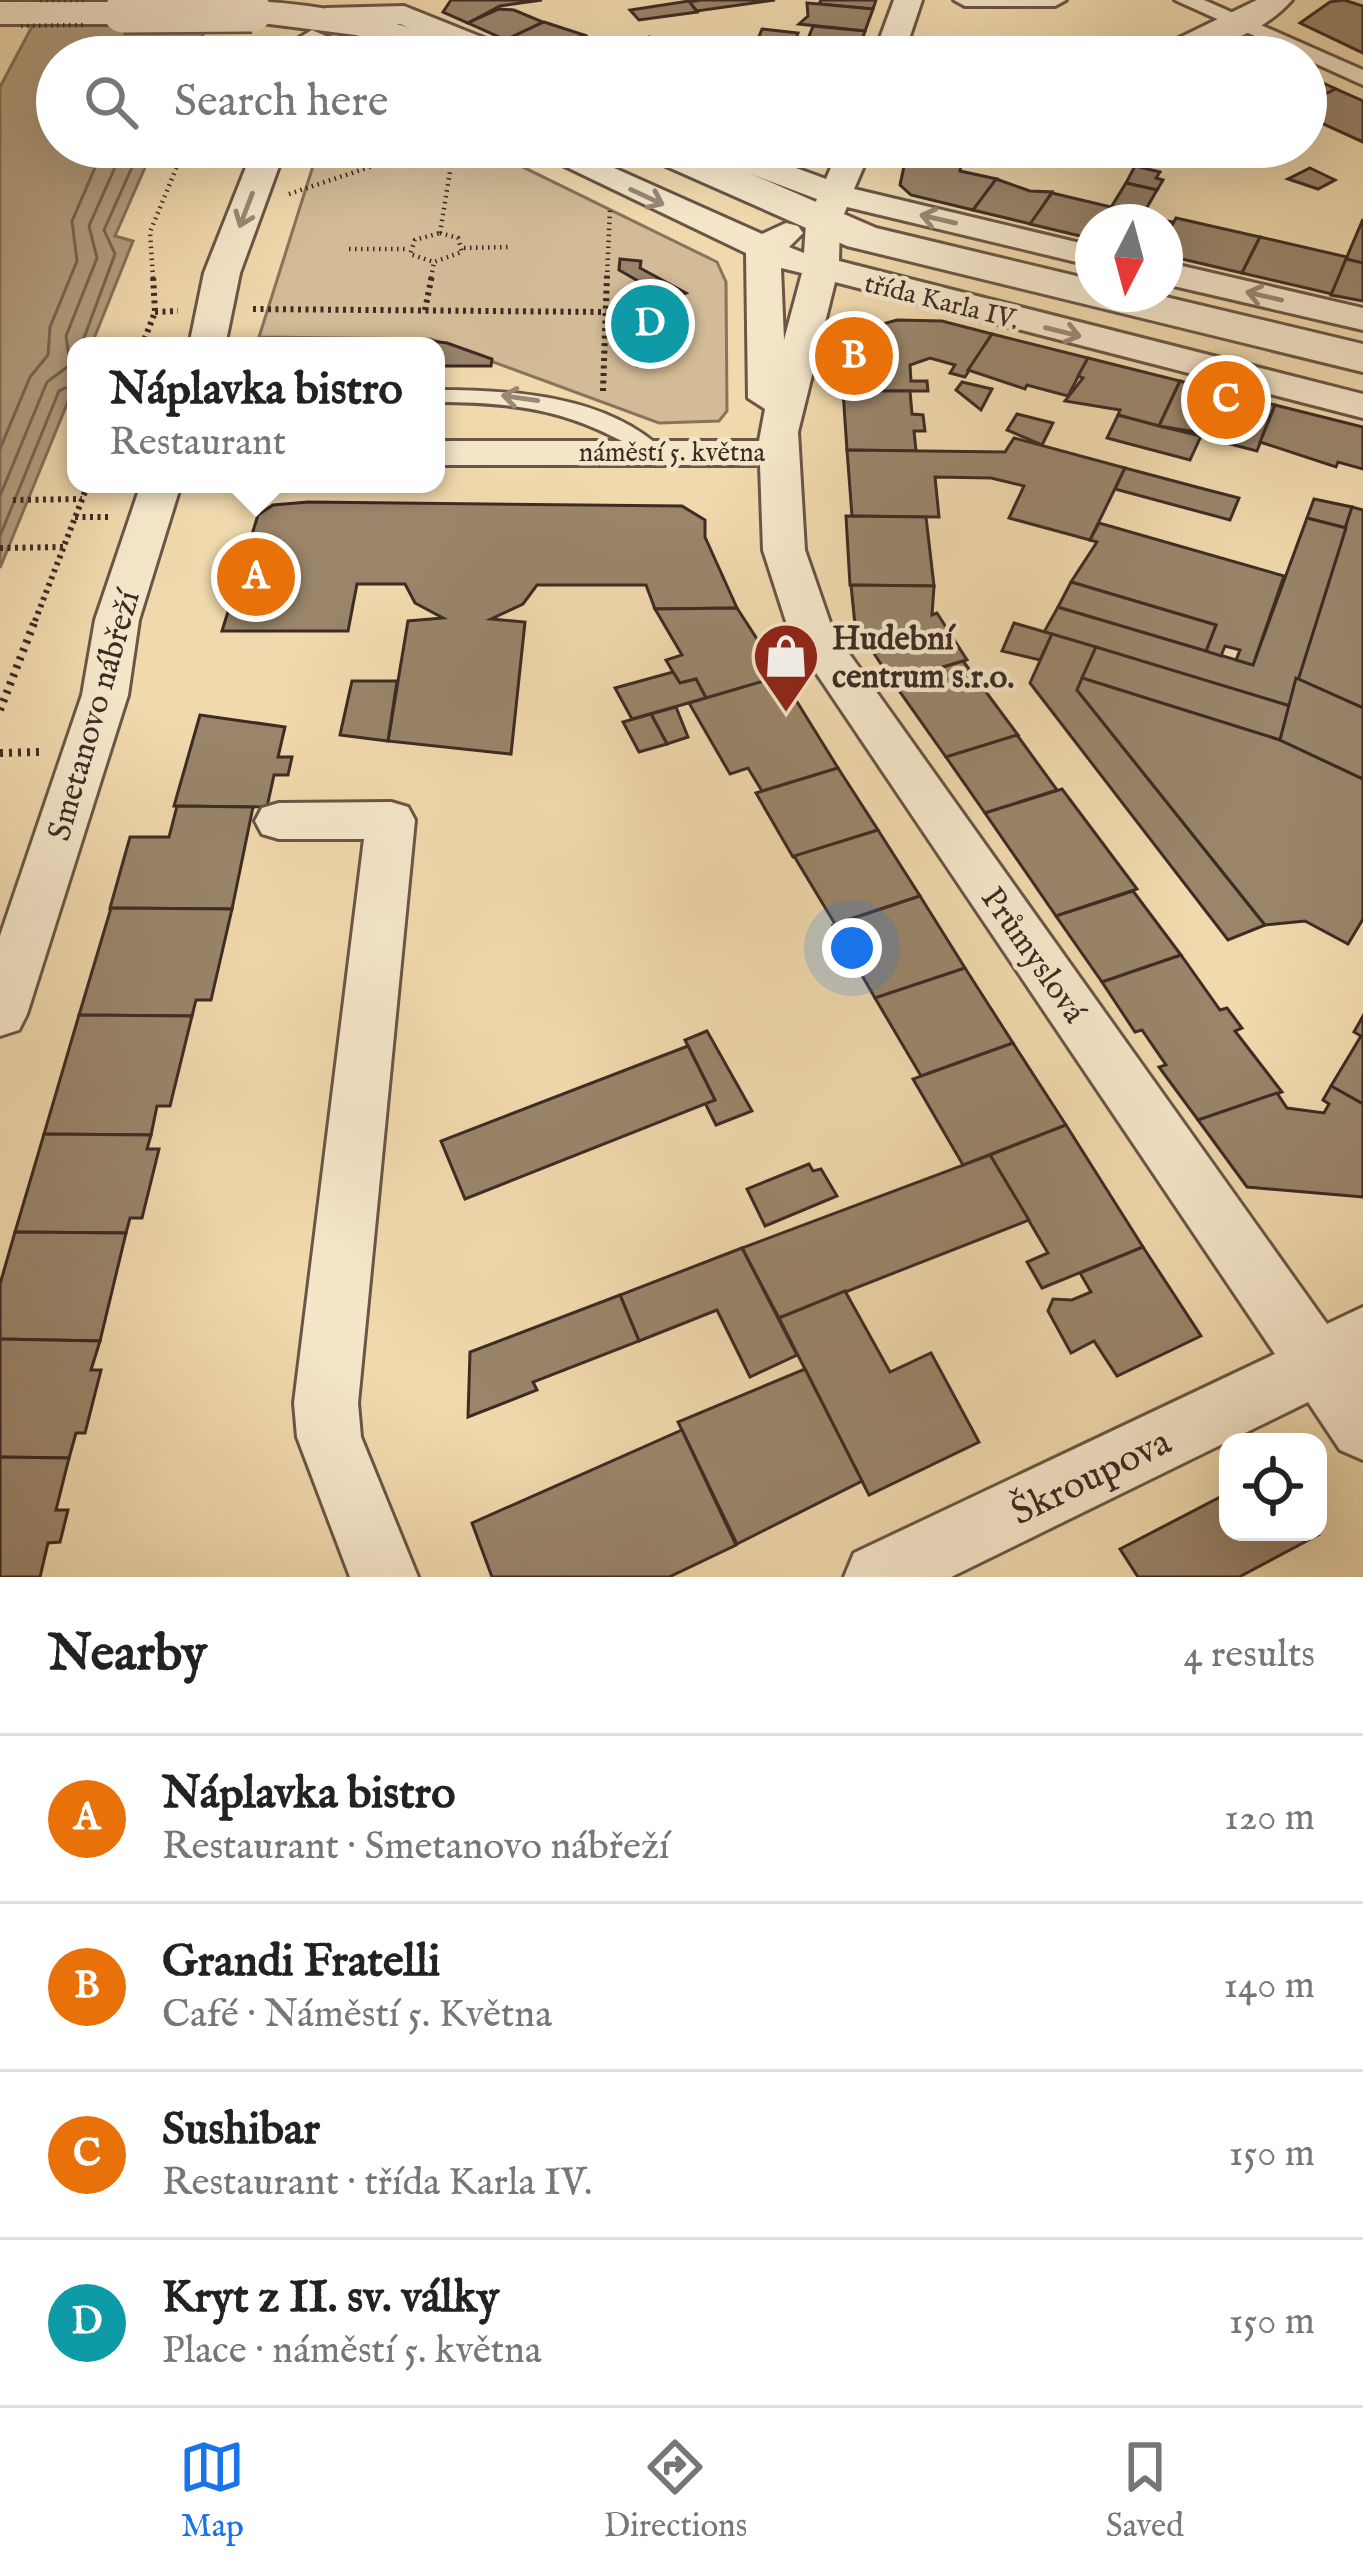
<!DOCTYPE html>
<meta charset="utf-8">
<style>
body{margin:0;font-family:"IM FELL English",serif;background:#f2f2f2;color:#222}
.controls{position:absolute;right:36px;bottom:36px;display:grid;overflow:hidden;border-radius:24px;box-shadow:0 12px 48px #0002}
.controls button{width:108px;height:108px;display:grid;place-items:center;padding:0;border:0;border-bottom:3px solid #e0e0e0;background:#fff;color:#222;font:60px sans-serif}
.compass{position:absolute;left:1075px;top:204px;width:108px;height:108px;border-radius:50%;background:#fff;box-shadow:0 12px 48px #0002;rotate:186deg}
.you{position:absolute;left:852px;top:948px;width:42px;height:42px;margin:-30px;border:9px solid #fff;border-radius:50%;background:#1a73e8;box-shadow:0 0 0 18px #1a73e833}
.badge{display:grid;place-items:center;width:78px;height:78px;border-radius:50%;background:#1a73e8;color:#fff;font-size:39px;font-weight:700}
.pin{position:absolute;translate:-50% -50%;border:6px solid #fff;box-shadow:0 3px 12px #0006}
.popup{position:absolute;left:67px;top:337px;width:378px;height:156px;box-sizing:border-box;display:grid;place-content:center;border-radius:24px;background:#fff;filter:drop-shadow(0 3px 9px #0005);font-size:39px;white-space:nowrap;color:#767676}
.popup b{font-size:45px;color:#222}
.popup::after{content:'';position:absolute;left:50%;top:100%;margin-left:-24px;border:24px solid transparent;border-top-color:#fff}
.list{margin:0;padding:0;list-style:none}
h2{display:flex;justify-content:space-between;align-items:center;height:156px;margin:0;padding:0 48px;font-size:51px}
h2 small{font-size:39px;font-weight:400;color:#767676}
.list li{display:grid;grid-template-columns:78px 1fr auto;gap:36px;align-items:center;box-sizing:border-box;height:168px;padding:0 48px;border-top:3px solid #e0e0e0}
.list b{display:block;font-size:45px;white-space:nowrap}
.list p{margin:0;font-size:39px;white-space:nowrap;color:#767676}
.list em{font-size:39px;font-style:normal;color:#767676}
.icon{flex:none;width:66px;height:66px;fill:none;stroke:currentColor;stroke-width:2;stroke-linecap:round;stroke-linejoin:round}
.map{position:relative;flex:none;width:1363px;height:1577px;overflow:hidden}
.search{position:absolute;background:#fff;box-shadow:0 12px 48px #0002;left:36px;right:36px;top:36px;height:132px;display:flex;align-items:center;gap:30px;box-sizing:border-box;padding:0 42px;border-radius:66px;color:#767676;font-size:45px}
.sheet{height:828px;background:#fff}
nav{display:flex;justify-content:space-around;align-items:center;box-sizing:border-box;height:168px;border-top:3px solid #e0e0e0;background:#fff;font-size:33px;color:#767676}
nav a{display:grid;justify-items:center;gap:6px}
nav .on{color:#1a73e8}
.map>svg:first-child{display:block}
.green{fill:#d2bb96;stroke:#88735d;stroke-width:3}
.water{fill:#b39e7e;stroke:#84705a;stroke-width:3}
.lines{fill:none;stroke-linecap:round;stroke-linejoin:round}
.shore{stroke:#786451;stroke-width:3}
.building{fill:#9a856b;stroke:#3d2b24;stroke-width:3}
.service-casing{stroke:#6a5646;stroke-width:6}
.pedestrian-casing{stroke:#6a5646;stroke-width:6}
.minor-casing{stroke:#6a5646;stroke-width:6}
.tertiary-casing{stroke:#6a5646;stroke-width:6}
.path-far2{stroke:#3d2b24;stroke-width:4.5;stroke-dasharray:1.5 4.5;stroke-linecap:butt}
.path-far1{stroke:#3d2b24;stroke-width:6;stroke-dasharray:3 4.5;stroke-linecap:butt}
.path{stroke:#3d2b24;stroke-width:8;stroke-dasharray:3 6;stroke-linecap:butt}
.service{fill:#f5e6ca;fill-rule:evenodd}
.pedestrian{fill:#f5e6ca;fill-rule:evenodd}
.minor{fill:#f5e6ca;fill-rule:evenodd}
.tertiary{fill:#f5e6ca;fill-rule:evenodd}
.tertiary-bridge-casing{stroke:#6a5646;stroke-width:44;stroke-linecap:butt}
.path-bridge{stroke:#3d2b24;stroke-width:4.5;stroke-dasharray:1.5 4.5;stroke-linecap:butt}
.tertiary-bridge{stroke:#f5e6ca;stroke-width:39}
.oneway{stroke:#987}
.labels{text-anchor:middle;stroke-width:9;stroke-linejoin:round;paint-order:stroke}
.far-street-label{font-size:27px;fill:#3d2b24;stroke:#f5e6ca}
.poi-label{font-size:33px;font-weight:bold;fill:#3d2b24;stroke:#f5e6ca;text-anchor:start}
.street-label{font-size:33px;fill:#3d2b24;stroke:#f5e6ca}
.near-street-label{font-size:39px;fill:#3d2b24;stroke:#f5e6ca}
</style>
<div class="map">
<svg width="1363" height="1577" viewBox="0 0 1363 1577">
<rect width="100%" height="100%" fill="#f0d9ad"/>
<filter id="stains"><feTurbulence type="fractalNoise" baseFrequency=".00167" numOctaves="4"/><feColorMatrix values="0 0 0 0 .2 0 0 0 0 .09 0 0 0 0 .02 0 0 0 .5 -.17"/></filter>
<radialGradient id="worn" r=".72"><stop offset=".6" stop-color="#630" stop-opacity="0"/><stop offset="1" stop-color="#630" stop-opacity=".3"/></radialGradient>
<path class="green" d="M319,147H482L717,262L726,282L727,411L719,421L659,423L431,339L259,337Z"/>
<path class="water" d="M46,0H211L215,7L193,57H57V147H154L115,236L133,241L91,346H76V382L0,568V87Z"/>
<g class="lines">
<g class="shore">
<path d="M81,346L115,254L104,230L141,147"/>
<path d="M0,449L30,377L48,355L50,327L77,261L72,221L104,147"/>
<path d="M0,496L47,382L70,365L66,336L97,258L89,226L124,147"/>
<path d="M0,536L59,391L76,383"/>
</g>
</g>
<g class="building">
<path d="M451,0H542L500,6L468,23L443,12Z"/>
<path d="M701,0H775L697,11L689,2Z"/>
<path d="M821,0H876L873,9L819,4Z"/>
<path d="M1344,0L1363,6V53L1300,23L1330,2Z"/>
<path d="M689,1L697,12L639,20L630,10Z"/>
<path d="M807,3L819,4L873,9L865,31L799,24L808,16Z"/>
<path d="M499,9L514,10L543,22L506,40L468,23Z"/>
<path d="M544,22L584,35L542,56L505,40Z"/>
<path d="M813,26L865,31L858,54L804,49Z"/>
<path d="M762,29L798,33L793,47L756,44Z"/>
<path d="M584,35L617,53L542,56Z"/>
<path d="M649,37L668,44L642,57L617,53Z"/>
<path d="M1306,75L1336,89L1306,103Z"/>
<path d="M1336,89L1363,101V142L1306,116V103Z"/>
<path d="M750,147H824L793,158Z"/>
<path d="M909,147H975L970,166L906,157Z"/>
<path d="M906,157L961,165L960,171L997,179L973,210L911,195L900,185Z"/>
<path d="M1135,166L1160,172L1156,178L1163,180L1157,190L1126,183Z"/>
<path d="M1310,168L1335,180L1318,189L1288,179Z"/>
<path d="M996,179L1030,191L1052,192L1031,224L973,210Z"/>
<path d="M1126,183L1157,190L1142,216L1110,209Z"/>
<path d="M1052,193L1111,207L1103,222H1093V239L1030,224Z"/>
<path d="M1110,209L1154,219L1173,222L1165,238V222H1103Z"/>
<path d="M1176,218L1260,237L1242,273L1165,255V238Z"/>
<path d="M1363,219V263L1346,259Z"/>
<path d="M1260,237L1347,257L1332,294L1242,273Z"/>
<path d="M620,259L641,261L640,268L686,293L641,311L686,339L637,366L623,355L660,337L616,311L659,293L619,270Z"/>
<path d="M1346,259L1363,263V301L1331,295Z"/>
<path d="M897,320L942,321L992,334L965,377L950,373L955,365L930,358L910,365L911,381H927L928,391H843L842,354L849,341L865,329Z"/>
<path d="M992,334L1088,358L1068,396L1027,385L1025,389L968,370Z"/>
<path d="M415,339L447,343L492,359L491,366H436V346H279Z"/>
<path d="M1088,358L1180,381L1159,426L1118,415L1120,410L1065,401L1083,378L1078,376Z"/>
<path d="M1180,381L1275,405L1257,451L1214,440L1215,435L1159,426Z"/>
<path d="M962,382L992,389L981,410L956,390Z"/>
<path d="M843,391H910L912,414L923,415L925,431H914L916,451L847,450Z"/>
<path d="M1275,405L1363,427V469L1338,462L1336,467L1260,442Z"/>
<path d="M1017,414L1053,423L1042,445L1007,430Z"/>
<path d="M1118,415L1159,426L1201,436L1190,460L1107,438Z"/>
<path d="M1014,438L1125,468L1090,540L1009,518L1024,486L991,478L935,477L939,517L852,516L847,450L1005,452Z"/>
<path d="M1125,468L1204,489L1239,498L1230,520L1115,489Z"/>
<path d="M1314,499L1352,507L1346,528L1307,518Z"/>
<path d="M308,502L682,506L705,520V537L737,608L655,609L646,585H537L523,604L491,619L525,622L511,754L388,741L408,621L443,618L415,603L405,584H357L348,631H222L258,515L273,505Z"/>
<path d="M1352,507L1363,510V708L1296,678Z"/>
<path d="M846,516L926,517L934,586L850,585Z"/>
<path d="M1307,518L1346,528L1290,706L1044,632L1058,607L1253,665Z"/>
<path d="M1099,523L1284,576L1253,665L1236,660L1240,650L1225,646L1221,656L1206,651L1216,625L1071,582L1097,542L1090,540Z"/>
<path d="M1071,582L1216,625L1206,651L1058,607Z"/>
<path d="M851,585L934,586L932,615L937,613L967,660L893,682L855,625Z"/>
<path d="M737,608L781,676L706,698L696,679L680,683L673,672L666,660L682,655L655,609Z"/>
<path d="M1014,623L1052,634L1040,660L1002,651Z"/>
<path d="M1052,634L1096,647L1077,690L1265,925L1228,940L1030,683Z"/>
<path d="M1096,647L1290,706L1280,740L1082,678Z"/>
<path d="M963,661L1018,735L946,757L893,682Z"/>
<path d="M673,672L680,683L696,679L706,698L632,719L615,688Z"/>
<path d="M781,676L838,768L762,791L748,768L730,774L689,703Z"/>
<path d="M1082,678L1280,740L1363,779V919L1348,944L1305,921L1265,925L1077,690Z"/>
<path d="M1296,678L1363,708V779L1280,740Z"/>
<path d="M352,681H397L388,741L340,735Z"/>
<path d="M676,707L688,737L667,744L651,714Z"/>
<path d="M651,714L667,744L639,752L623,722Z"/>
<path d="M200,715L285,727L278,757H292L288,775H274L267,807L174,806Z"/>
<path d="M1017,735L1057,790L985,813L946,757Z"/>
<path d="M838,768L878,830L793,857L756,793Z"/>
<path d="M1062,789L1137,889L1056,916L985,813Z"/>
<path d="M177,806L253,807L232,909L110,908L130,837H169Z"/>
<path d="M878,830L920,896L835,924L794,856Z"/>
<path d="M1133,891L1181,955L1102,982L1056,916Z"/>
<path d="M920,896L965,968L875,998L833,925Z"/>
<path d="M111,908L232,909L211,1000H196L192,1016L79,1015Z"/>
<path d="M1181,955L1220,1010L1227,1008L1242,1028L1235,1031L1282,1092L1198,1120L1159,1067L1166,1065L1142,1030L1135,1032L1102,982Z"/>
<path d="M965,968L1013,1043L921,1076L875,998Z"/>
<path d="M79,1015L192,1016L170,1106H157L151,1135L44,1134Z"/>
<path d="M1363,1016V1104L1331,1086L1361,1036L1354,1032Z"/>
<path d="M707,1031L752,1111L716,1125L705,1103L715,1100L685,1040Z"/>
<path d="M1013,1043L1066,1125L963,1165L913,1079Z"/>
<path d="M688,1046L715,1100L465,1199L441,1141Z"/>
<path d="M1331,1086L1363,1104V1197L1247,1187L1198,1120L1277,1093L1287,1108L1324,1113L1329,1104L1323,1100Z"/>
<path d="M1066,1125L1143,1247L1042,1288L1027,1262L1048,1253L990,1155Z"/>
<path d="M44,1134L151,1135L147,1149H159L142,1218H130L126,1233L15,1232Z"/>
<path d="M990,1155L1029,1220L779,1318L742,1248Z"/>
<path d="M809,1164L813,1171L821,1169L837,1196L765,1226L747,1189Z"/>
<path d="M15,1232L126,1233L100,1341L0,1339V1284Z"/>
<path d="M1143,1247L1201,1336L1117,1376L1094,1341L1071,1353L1048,1311L1053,1299L1072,1300L1091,1292L1080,1273Z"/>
<path d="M742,1248L797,1355L750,1377L717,1310L639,1341L620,1295Z"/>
<path d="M845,1291L890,1372L931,1353L979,1442L869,1495L779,1318Z"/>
<path d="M620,1295L639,1341L533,1382L537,1390L468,1417L470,1352Z"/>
<path d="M0,1339L100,1341L91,1370H101L85,1433H76L69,1458L0,1457Z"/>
<path d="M805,1369L862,1481L737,1544L678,1422Z"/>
<path d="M682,1430L736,1545L669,1577H492L472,1523Z"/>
<path d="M0,1457L69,1458L56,1510H68L60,1542L48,1543L40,1577H0Z"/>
<path d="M1228,1493V1532L1316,1536L1239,1577H1138L1120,1549Z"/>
</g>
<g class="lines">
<g class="service-casing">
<path id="service" d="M436,390C512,390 607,395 665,452L655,458L648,456C575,411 521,402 436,402Z"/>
</g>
<g class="pedestrian-casing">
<g id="pedestrian">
<path d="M954,0H1066L1055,6H965Z"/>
<path d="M1175,0H1204L1363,70V85Z"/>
</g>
</g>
<g class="minor-casing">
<g id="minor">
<path d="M894,0H922L903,57H873Z"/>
<path d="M1257,0H1292C1257,40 1191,57 1140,57Z"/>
<path d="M404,6L516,51L520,57H479L400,24L326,26L312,17L326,8Z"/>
<path d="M312,30L360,51L364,57C338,57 316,59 297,39Z"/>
<path d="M254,147H286L240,273L225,346H189L204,273Z"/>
<path d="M525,147H567L762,234L786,223L798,226L803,233L789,247L804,253L806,223L817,199L698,154L693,147H739L826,179L840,147H872L854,189L1093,246V266L847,207L840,223L839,261L1363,394V418L835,282L798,432L805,550L833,631L1327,1324L1363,1307V1460L1340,1450L1308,1402L951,1577H844L854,1553L1275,1354L790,634L763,550L760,465H436V441H759L765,409L748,398L746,253ZM781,268L802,273L784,340Z"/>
<path d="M1165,262L1363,308V330L1165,284Z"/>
<path d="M141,484H181L139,620L128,695L27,1014L19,1030L0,1036V936L82,695L95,620Z"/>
<path d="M391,802L408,807L415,820L358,1403L361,1437L418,1577H350L297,1437L294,1403L364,839H279L262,834L255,821L262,808L279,803Z"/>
</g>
</g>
<g class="tertiary-casing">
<g id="tertiary">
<path d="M252,1C328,5 399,20 469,49L475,57H424L356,35L239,20L234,12L239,4Z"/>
<path d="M0,2H123L141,13L123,24H0Z"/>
<path d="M635,147H689L876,228L1093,280V294H1153L1363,344V372L847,246L641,155Z"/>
</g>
</g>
<g class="path-far2">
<path d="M289,194L430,147"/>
<path d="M440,233L458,238L462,252L434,262L410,254L415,240Z"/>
<path d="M440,233L454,147"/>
<path d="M464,248L510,247"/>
<path d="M349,249H409"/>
<path d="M153,278L150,232L185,147"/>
<path d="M431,278L434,262"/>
<path d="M607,278L610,208"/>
</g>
<g class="path-far1">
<path d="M253,309L606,312"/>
<path d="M425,310L432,275"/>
<path d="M155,312L178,311"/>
<path d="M142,346L155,312L153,275"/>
<path d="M603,391L607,275"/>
<path d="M13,500L82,499"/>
<path d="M75,517H110"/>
<path d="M0,548L63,547"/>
<path d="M35,621L88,484"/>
</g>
<g class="path">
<path d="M0,710L36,618"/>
<path d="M0,753L40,752"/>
</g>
<use href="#service" class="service"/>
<use href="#pedestrian" class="pedestrian"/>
<use href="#minor" class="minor"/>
<use href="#tertiary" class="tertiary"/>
<g class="tertiary-bridge-casing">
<path id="tertiary-bridge" d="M123,13L252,12"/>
</g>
<g class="path-bridge">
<path d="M40,0H85"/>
<path d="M21,26L85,25"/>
</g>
<use href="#tertiary-bridge" class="tertiary-bridge"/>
</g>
<defs><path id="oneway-shaft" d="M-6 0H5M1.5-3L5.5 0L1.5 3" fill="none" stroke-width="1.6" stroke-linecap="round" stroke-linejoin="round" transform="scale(3)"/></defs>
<g class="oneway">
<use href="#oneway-shaft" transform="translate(647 197) rotate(25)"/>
<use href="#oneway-shaft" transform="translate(246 210) rotate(111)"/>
<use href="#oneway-shaft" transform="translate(938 219) rotate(-167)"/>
<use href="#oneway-shaft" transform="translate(1264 296) rotate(-167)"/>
<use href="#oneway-shaft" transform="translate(1063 332) rotate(14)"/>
<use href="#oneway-shaft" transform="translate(520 398) rotate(-172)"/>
</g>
<defs>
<g id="shop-pin" transform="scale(3.45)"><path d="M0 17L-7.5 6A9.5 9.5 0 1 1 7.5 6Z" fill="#8f2418" stroke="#f5e6ca"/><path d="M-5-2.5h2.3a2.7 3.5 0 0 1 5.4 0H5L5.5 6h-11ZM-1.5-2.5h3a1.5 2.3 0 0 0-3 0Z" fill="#fff"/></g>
</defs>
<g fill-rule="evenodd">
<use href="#shop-pin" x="786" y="656"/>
</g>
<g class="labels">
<g class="far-street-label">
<text transform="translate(942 301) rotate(14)" y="9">třída Karla IV.</text>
<text x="672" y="461">náměstí 5. května</text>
</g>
<g class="poi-label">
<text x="832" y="649">Hudební<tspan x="832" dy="38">centrum s.r.o.</tspan></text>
</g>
<g class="street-label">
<text transform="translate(92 715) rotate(-74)" y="12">Smetanovo nábřeží</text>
<text transform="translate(1035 954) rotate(55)" y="12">Průmyslová</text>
</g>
<g class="near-street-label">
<text transform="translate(1090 1475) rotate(-26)" y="14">Škroupova</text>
</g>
</g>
<rect width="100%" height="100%" filter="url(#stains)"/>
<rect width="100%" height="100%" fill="url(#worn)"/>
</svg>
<div class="controls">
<button><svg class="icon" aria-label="locate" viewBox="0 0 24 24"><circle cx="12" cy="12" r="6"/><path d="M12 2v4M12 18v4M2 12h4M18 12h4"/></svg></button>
</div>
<svg class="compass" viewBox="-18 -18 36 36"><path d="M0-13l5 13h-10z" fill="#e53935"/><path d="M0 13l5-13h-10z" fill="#767676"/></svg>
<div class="you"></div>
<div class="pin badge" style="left:256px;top:577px;background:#e8710a">A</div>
<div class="popup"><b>Náplavka bistro</b>Restaurant</div>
<div class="pin badge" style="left:854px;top:356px;background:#e8710a">B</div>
<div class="pin badge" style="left:1226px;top:400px;background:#e8710a">C</div>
<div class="pin badge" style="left:650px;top:324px;background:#0f9aa8">D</div>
<div class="search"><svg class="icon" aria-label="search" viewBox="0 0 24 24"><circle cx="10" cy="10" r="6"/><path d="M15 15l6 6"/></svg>Search here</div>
</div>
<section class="sheet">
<h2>Nearby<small>4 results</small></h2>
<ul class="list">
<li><span class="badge" style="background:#e8710a">A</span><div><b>Náplavka bistro</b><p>Restaurant · Smetanovo nábřeží</p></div><em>120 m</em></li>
<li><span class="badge" style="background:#e8710a">B</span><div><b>Grandi Fratelli</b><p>Café · Náměstí 5. Května</p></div><em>140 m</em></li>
<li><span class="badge" style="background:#e8710a">C</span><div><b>Sushibar</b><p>Restaurant · třída Karla IV.</p></div><em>150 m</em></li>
<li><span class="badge" style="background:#0f9aa8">D</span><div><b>Kryt z II. sv. války</b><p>Place · náměstí 5. května</p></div><em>150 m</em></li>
</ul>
</section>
<nav>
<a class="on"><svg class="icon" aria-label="map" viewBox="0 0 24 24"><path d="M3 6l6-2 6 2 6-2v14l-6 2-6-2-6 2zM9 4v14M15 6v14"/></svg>Map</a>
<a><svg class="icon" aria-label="directions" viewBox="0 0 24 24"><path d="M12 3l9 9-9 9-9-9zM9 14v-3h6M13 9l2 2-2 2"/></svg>Directions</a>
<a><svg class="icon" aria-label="saved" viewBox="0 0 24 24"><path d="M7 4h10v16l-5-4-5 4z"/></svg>Saved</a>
</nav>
